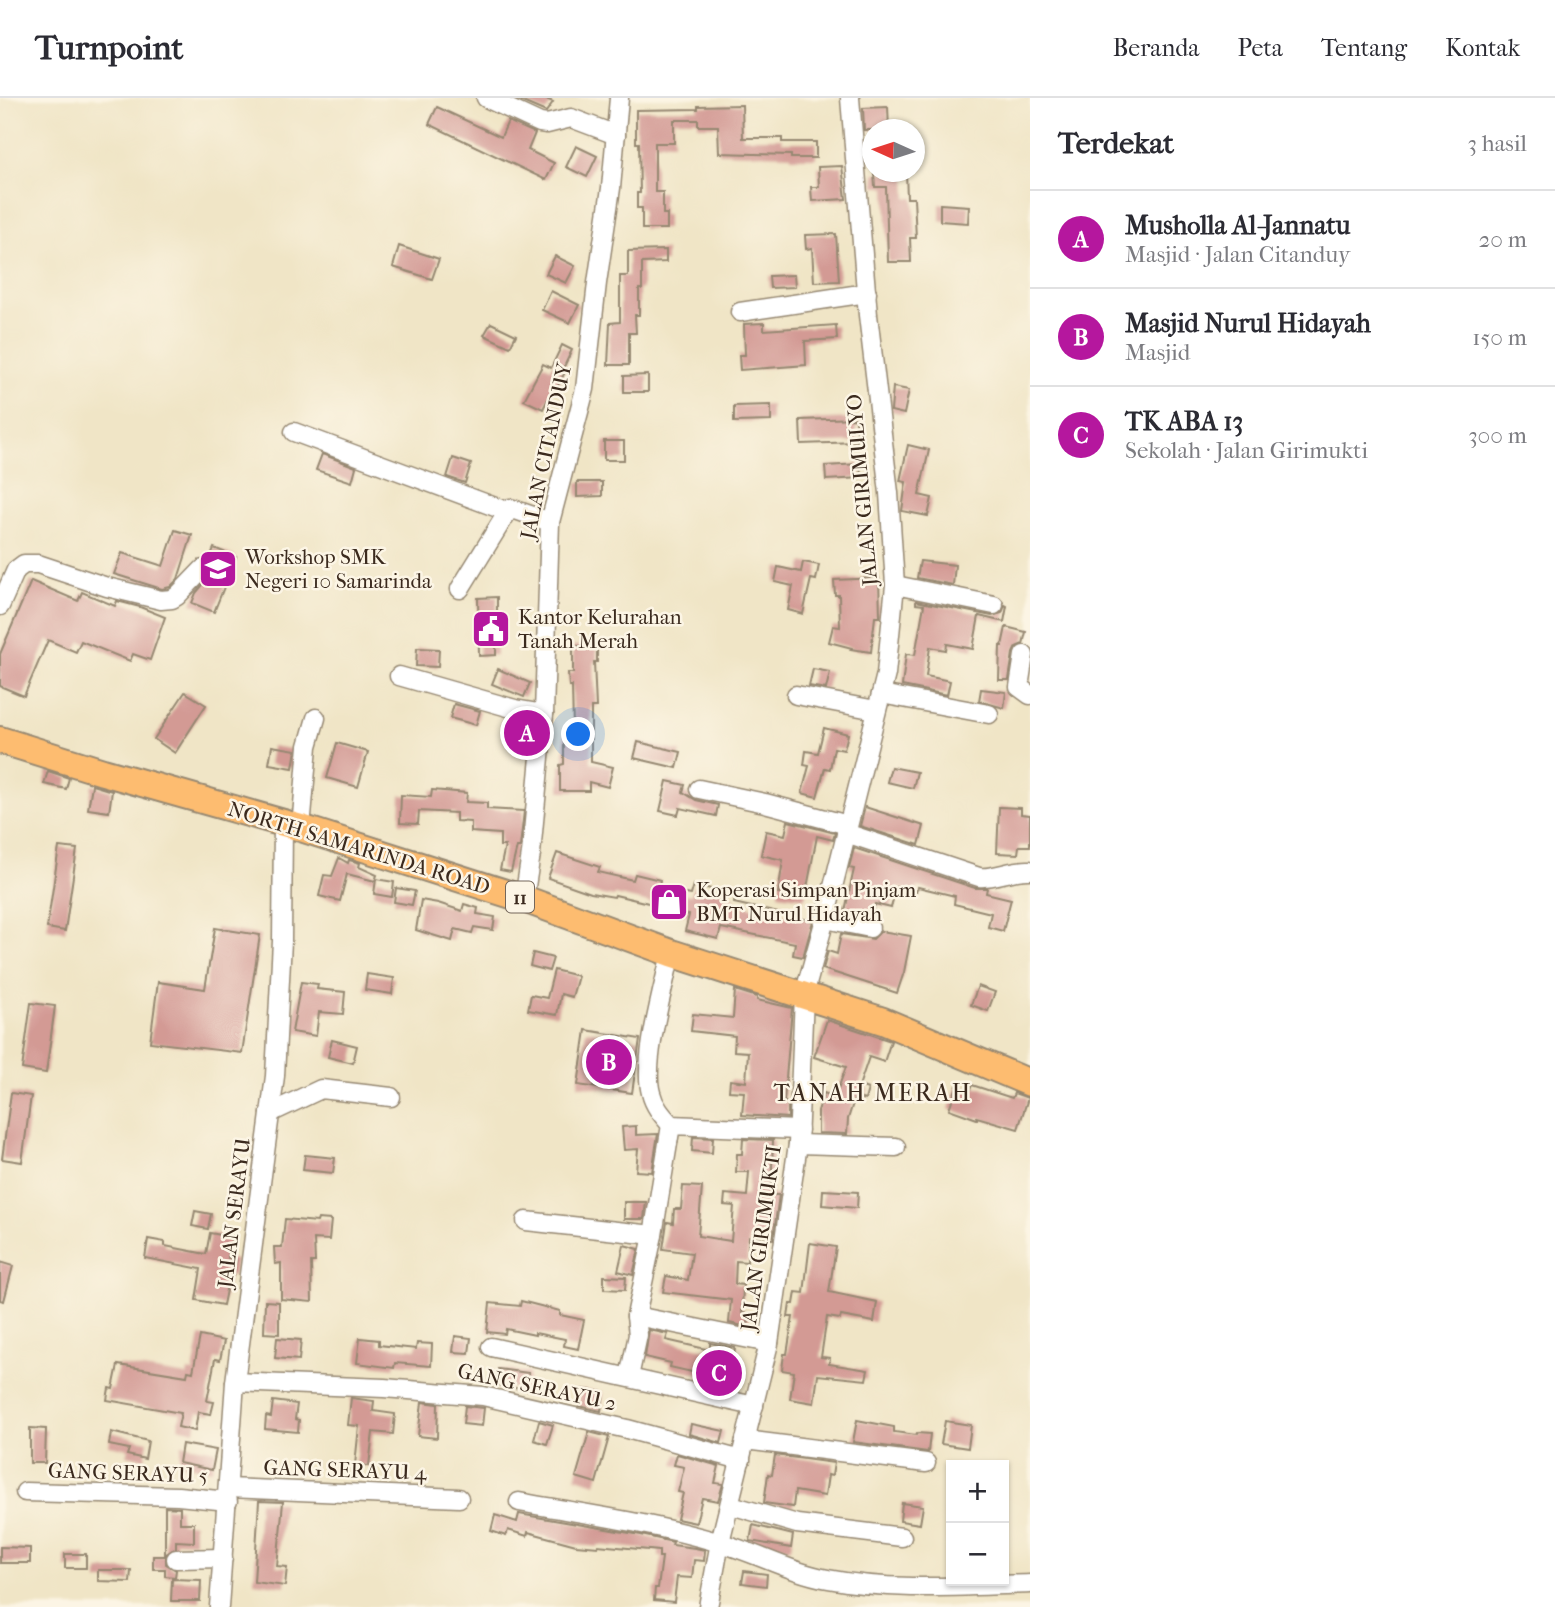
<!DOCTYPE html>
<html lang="id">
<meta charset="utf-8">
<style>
body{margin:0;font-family:"IM FELL French Canon",serif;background:#f2f2f3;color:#2b2b33}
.controls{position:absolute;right:21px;bottom:21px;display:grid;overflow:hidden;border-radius:0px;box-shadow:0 2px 5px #0004}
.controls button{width:63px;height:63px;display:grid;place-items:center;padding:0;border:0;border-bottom:2px solid #e1e1e2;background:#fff;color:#2b2b33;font:35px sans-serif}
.compass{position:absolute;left:862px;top:21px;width:63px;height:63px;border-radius:50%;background:#fff;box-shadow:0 2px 5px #0004;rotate:273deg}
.you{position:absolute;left:579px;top:637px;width:24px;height:24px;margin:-18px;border:5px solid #fff;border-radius:50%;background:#1a73e8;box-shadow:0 0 0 10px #1a73e833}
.badge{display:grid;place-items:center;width:46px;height:46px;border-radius:50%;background:#b5179e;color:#fff;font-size:23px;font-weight:700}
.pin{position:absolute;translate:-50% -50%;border:4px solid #fff;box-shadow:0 2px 7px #0006}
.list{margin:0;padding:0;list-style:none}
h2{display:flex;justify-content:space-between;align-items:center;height:91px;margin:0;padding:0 28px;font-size:30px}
h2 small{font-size:23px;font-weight:400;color:#7c7c81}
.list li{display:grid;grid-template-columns:46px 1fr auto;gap:21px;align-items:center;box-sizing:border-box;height:98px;padding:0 28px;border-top:2px solid #e1e1e2}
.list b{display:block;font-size:26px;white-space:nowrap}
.list p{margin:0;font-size:23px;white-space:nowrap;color:#7c7c81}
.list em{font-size:23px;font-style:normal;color:#7c7c81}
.map{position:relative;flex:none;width:1030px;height:1509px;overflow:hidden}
header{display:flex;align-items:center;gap:42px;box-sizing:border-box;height:98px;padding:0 35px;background:#fff;border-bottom:2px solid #e1e1e2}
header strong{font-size:33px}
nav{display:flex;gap:38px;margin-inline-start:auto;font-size:24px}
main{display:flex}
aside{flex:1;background:#fff}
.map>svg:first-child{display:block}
.building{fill:#d39a94}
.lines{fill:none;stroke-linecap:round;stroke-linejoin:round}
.minor-casing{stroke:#968872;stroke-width:21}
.highway-casing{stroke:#968872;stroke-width:30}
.minor{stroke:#fff;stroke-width:18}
.highway{stroke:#fdbc6f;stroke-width:26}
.labels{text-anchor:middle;stroke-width:5;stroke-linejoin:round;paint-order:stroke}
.shield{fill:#fcf5e5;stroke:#75675a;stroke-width:2}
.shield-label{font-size:19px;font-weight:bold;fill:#3b2a1e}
.street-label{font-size:21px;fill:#3b2a1e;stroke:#fcf5e5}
.poi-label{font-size:21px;fill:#3b2a1e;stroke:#fcf5e5;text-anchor:start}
.quarter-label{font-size:24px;letter-spacing:2px;fill:#3b2a1e;stroke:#fcf5e5}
</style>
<header>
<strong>Turnpoint</strong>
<nav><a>Beranda</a><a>Peta</a><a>Tentang</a><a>Kontak</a></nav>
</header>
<main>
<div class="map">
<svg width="1030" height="1509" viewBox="0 0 1030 1509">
<rect width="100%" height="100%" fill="#fcf5e5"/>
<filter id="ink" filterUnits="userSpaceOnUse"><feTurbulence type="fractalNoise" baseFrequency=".0143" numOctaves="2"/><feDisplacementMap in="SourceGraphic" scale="14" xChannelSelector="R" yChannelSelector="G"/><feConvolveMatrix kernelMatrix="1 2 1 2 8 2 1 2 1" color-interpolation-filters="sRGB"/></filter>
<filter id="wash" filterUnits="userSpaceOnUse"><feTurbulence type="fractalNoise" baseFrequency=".00686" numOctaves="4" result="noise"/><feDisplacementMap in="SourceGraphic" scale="28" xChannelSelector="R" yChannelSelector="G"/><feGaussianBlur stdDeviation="1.57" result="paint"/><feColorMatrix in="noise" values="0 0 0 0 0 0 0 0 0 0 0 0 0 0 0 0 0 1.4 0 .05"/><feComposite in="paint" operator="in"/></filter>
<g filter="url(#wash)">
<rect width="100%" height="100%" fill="#f0e5c6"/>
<g id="blocks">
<g class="building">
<path d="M519,0H544L553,4L546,14L518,2Z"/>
<path d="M742,7L743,40H782V44H816V60H791V57L719,55L718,28H698V22H674V45H655V94H663V116H667V131H642V110H637V95H640L639,45H636V12L698,11V8Z"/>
<path d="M437,9L501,39L508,23L535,35L528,52L554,65L546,82L429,26Z"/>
<path d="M888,9L889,32H864L863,10Z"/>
<path d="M576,48L597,58L587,79L566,69Z"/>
<path d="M842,68L846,101L812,103L811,89H819L818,69Z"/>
<path d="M906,74L907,100H914L916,140H910L911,164H888L886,89H875L874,75Z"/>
<path d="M940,106L969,108L968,125L940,123Z"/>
<path d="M836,136L839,183L814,184L812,150L806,151L805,137Z"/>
<path d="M399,148L439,161L432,181L393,169Z"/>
<path d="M666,152V164L642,165V191H639V217H635L636,235H629V267H608L610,225L620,224V178H628V153Z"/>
<path d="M555,158L575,168L566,185L546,176Z"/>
<path d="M794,177L795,189L770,190L769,178Z"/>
<path d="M551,193L579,207L570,225L542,212Z"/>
<path d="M491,225L516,237L510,249L484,237Z"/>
<path d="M764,225V232L836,227L837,241L805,243L806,267L740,272L739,257H745L744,226Z"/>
<path d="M562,247L572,252L561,275L564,276L556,292L553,291L543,311L524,302L543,266L551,270Z"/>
<path d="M648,277V294H624V278Z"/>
<path d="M893,289L909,292L904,316L891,313Z"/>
<path d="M771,307V323L734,324V308Z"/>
<path d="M856,320L857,344L801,346L800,322Z"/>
<rect x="604" y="343" width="20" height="19"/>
<path d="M908,347L929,352L919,397L932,400L928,418L902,413L906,384L900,383Z"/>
<path d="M322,356L356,369L352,384L316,372Z"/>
<path d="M453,360L471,366L465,385L447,379Z"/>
<path d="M860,366L861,380L826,382L825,368Z"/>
<path d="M577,384H602V398L577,399Z"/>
<path d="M175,432L192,437L178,481L170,489L162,491L114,476L122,455L163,468Z"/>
<path d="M214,450L236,459L214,514L192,505L196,495L214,474V467L209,462Z"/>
<path d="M920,463L955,467L953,487L917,480Z"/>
<path d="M803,464L819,467L816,482L811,481L803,516L788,512L793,488L775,484L778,469L801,474Z"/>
<path d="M879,480L880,519H875L871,554L851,551L852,550L829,544L833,528L840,529L839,497H835L834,482Z"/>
<path d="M31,483L78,503L82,494L115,508L117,503L140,509L165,519L150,562L133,556L130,563L81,543L76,554L48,542L24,598L0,588V556Z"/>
<path d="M497,499V521H504V541H496V557L479,558L478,500Z"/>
<path d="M916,503L992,518L1002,515L1005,507L1007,508L1004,524L979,518L973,551L947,546L946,552L930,549L926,578L950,583L947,597L902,588L906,556L915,557L924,507L916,506Z"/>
<path d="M1006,529L1026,534L1023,546L1016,549L1013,555L1009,582H999L1000,548H1002Z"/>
<path d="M573,548H597V564H594L596,609H591V664L613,669L608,689L589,684V693H560V667L564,666V630H573L572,588H569L568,575H573Z"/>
<path d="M417,550L439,551L438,569L416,568Z"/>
<path d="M498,571L530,585L524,599L492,586Z"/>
<path d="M813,571L830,574L826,591L809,588Z"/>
<path d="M981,591L1006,594L1004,610L979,603Z"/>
<path d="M185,594L206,607L175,655L154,641Z"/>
<path d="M454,606L480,613L476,627L450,620Z"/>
<path d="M521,624L532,626L530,647L515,641Z"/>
<path d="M824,630L848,636L844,652L834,650L830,671L825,670L817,699L802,695L809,668L804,667L806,653L818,655Z"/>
<path d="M638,644L681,654L677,670L634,660Z"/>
<path d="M337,645L368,654L358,689L327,680Z"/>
<path d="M272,648L296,652L293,670L269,666Z"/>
<path d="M891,669L917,674L913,690L887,684Z"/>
<path d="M48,673L69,680L66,691L44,686Z"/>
<path d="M667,683L685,687L683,694L696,702L718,707L716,718L680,710L678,717L660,713Z"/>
<path d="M92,687L112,693L109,714L88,711Z"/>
<path d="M432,692L467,695L466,704L487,705V711L524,713L520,749H517L511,774L500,772L505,748H500V736L471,734V724L456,723V715L419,713L418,726L400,725L401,697L431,699Z"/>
<path d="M865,709L924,728L919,747L860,728Z"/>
<path d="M999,709L1021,710V716L1030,717V748H1019L1018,756L997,755Z"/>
<path d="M788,723L835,735L833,742L817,738L805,800L778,796L783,762L761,757L766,733L785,737Z"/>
<path d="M59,749L77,751L65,833L47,830Z"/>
<path d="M854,750L975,790H987L986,795L1011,801L1003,833L988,829L991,815L954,806L955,798L918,789L916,794L896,789L891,810L875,806L872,819L845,813L854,771L849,770Z"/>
<path d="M557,755L600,769L598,774L633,782L635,776L660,782L658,792L691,797L694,787L728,795L727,798L735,799L734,805L813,823L803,859L793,857L795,845L721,830L718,841L685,833L689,817L660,812L661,808L615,797L614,799L591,795L548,780Z"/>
<path d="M339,760L348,765L349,762L360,765L359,769L377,777L375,783L347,776L340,803L319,798L324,777L332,778Z"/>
<path d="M376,781L394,784L392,799L374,796Z"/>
<path d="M396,790L415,793L412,807L394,804Z"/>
<path d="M421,802L438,805L462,813L464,806L478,810L477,816L495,819L493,832L474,829L472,835L455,831L452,843L416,832Z"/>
<path d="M215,830L260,837L242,955L150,944L158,884L205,891Z"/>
<path d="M881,833L911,838L904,874L897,895L823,871L828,853L837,856L841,836L873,841Z"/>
<path d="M533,855L553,860L549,873L530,868Z"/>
<path d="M554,872L578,878L572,899L561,896L557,917L528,912L531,897L547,900Z"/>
<path d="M367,876L394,880L392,896L365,892Z"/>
<path d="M301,884L318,886L317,891L345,894L343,916L319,914L316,938L292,934Z"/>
<path d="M978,888L995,894L988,913L971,907Z"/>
<path d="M735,892L757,899V902L792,910L784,1003L788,1006V1020L742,1017L744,994L729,993L730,982L746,984L748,954L734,953L735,938L691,933L693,916L733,920Z"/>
<path d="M31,905L55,908L46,975L22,971Z"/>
<path d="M827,922L891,943L884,964L869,959L859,988L868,991L865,1002L855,999L848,1021L847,1036L818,1035V1013L824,995L835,999L846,969L814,959Z"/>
<path d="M586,932L640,941L632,995L578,987Z"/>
<path d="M332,942L357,948L353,965L328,959Z"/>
<path d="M972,987L1012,1000L1014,995L1028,1000L1018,1031L977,1019V1021L949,1011L957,988L970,992Z"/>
<path d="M11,995L31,998L22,1064L2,1061Z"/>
<path d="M636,1028V1037L658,1036L652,1074L636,1073L638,1051L624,1052L622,1029Z"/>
<path d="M693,1039L713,1040L712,1055L692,1053Z"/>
<path d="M743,1041L773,1042L771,1097H779L773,1141L749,1139L747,1164L736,1163L735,1186L743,1187L742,1215L749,1216L748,1229L729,1225L731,1202L663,1194L666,1178L688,1182L692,1155L663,1151L667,1124L673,1125L674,1111H681L683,1088L702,1089L698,1138L731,1143L734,1108L724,1107L725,1096L747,1098L749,1074H736L737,1056H742Z"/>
<path d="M305,1057L335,1060L333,1075L303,1072Z"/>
<path d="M823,1092L858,1094L857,1110L822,1107Z"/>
<path d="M624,1104H646L644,1121H624Z"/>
<path d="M195,1113L211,1116L208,1131L192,1128Z"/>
<path d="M285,1121L317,1124L318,1121L331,1122L329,1142L314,1141L315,1164H311L312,1204L281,1201V1165L275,1166L274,1149H282Z"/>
<path d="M210,1135L232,1139L228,1160L236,1162L233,1178L229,1177L223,1207L196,1202L201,1171L145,1160L148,1141L165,1144V1148L206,1156Z"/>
<path d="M810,1145L836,1149L829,1194L877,1204L874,1224L841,1218L840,1221L827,1219L821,1259L830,1260L829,1266L868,1272L866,1282L818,1277L814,1305L790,1301L794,1274L782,1272L784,1256H787L793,1219H788L790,1206H794L796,1194L804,1195Z"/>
<path d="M624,1147L639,1151L633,1177L618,1173Z"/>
<path d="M0,1164L13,1168L4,1203L0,1202Z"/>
<path d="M604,1178L626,1179L625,1192L604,1191Z"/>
<path d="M265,1203L279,1204V1236L264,1235Z"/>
<path d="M521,1203L560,1213V1217L584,1222L578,1251L564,1248L565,1241L535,1235V1237L506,1231L505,1236L487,1234L490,1205L520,1208Z"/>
<path d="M649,1232L668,1236L666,1242L710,1252V1245L735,1250L731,1284L705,1281V1277L670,1269L671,1265L645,1259Z"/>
<path d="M200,1238L224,1243L220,1262L215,1261L207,1303L214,1304L211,1316L198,1314L195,1333L178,1329L181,1315L107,1302L109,1290L113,1291L118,1267L187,1278L188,1273L193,1274Z"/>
<path d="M455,1238L471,1240L469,1255L453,1254Z"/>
<path d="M277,1240L301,1242L299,1262L275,1260Z"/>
<path d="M360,1240L379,1242V1247L416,1251L417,1245L432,1246L431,1268L395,1265L394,1270L357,1265Z"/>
<path d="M498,1271L529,1275L527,1292L496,1287Z"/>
<path d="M581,1291L604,1294L601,1313L579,1308Z"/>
<path d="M351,1300L374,1303L373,1313L395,1316L393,1336L373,1334L369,1368L355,1367L359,1328L348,1327Z"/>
<path d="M273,1303L297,1306L295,1321L299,1322L298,1334L265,1331L266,1318L271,1319Z"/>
<path d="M422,1304L438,1306L437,1340L418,1338Z"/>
<path d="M465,1308L484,1310L482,1328L463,1326Z"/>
<path d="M857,1322L894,1329V1334L916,1337L917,1335L930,1336L928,1354L853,1344Z"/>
<path d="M539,1323L553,1327L547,1346L534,1342Z"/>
<path d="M945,1323L971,1327L968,1350L941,1346Z"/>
<path d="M691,1326L724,1333L721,1345L689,1336Z"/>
<path d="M30,1330L46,1331L45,1365H30Z"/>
<path d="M111,1334L148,1343L145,1361L127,1357L129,1351L109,1347Z"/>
<path d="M589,1334L609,1339L596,1385L576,1379Z"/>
<path d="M182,1346L216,1352L212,1372L179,1365Z"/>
<path d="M677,1356L719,1368L715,1385L723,1386L718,1403L702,1400L696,1425L677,1421L683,1395L678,1394L684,1369L674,1367Z"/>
<path d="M775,1357L834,1365L832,1378L828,1377L825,1398L795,1393L793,1409L764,1405L768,1376L772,1377Z"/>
<path d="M259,1403L283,1404L277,1468L287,1469L285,1488L254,1484Z"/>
<path d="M902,1405L923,1408L920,1426L900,1423Z"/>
<path d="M165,1409L180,1410V1425H194V1444L176,1443V1450L166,1456V1466L176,1472L175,1479L165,1478V1471H153V1458H165Z"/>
<path d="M519,1416L641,1437L673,1444L672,1447L695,1450L705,1452L704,1463L694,1462L692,1480L677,1479L674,1504L654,1502L655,1490H658L662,1459H659V1453L598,1447V1449L576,1447L528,1434L527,1438L508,1432L506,1438L491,1433L495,1417L517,1424Z"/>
<path d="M753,1427L793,1437L791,1450L750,1443Z"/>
<path d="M0,1449L30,1450V1465H0Z"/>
<rect x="65" y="1456" width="21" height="14"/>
<path d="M98,1472H131L130,1484L98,1483Z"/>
<path d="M744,1473L767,1476L766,1488L742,1485Z"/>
<path d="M172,1481L201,1482L200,1503H171Z"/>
</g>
</g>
</g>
<g filter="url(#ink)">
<use href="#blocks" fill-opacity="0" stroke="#968872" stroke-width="2"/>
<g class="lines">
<g class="minor-casing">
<g id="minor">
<path d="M486,0L540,25L547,26L571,20L616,37"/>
<path d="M740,214L867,195"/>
<path d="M294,334L506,413"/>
<path d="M895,487L994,507"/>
<path d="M460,491L510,410L550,424"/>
<path d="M0,508L16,472L24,466H38L107,489L161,502L172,501L177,498L203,471"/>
<path d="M1024,557L1019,589L1030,597"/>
<path d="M399,578L515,611L544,616"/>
<path d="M881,596L989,616"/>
<path d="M796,597L876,612"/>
<path d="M699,691L765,705L848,727"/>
<path d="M301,730L308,648L316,620"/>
<path d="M846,735L979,779C994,781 1011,771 1030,772"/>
<path d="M524,801L531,756L544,616L550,424L585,291L597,185L611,90L619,0"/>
<path d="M825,821L870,830"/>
<path d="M270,1015L321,991L391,999"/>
<path d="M671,1027C662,1017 654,1008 651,995C642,964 664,888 671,855"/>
<path d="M798,1046L896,1049"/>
<path d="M526,1123L653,1137"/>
<path d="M769,1245L636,1218L653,1137L671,1027L799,1032"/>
<path d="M491,1249L754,1308"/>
<path d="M629,1279L638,1237L636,1218"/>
<path d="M235,1284L384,1290L483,1298L627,1331L741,1362"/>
<path d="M745,1342L926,1365"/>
<path d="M228,1390L459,1400"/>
<path d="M25,1394L178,1398L228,1403"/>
<path d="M519,1404C585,1416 652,1425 717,1444C755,1454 789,1474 828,1481C894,1494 964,1488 1030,1486"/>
<path d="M731,1407L797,1426L902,1439"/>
<path d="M176,1461L223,1460"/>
<path d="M219,1509L235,1284L275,978L282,843L283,726"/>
<path d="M708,1509L720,1444L769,1245L798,1046L804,897L825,821L886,576L895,487L889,395L868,217L850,0"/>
</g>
</g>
<g class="highway-casing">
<path id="highway" d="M0,642L103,674L301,730L524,801L671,855L883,923L1030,985"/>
</g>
<use href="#minor" class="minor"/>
<use href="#highway" class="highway"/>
</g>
</g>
<defs>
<g id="school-square" transform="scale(2.0125)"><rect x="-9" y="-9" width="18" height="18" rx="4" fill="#b5179e" stroke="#fcf5e5"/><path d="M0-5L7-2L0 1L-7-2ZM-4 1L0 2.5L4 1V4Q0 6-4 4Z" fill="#fff"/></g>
<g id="civic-square" transform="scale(2.0125)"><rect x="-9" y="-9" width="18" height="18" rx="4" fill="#b5179e" stroke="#fcf5e5"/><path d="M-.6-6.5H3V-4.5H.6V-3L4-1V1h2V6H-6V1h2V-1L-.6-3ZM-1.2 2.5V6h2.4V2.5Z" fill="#fff"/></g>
<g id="shop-square" transform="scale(2.0125)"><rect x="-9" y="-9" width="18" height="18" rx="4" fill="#b5179e" stroke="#fcf5e5"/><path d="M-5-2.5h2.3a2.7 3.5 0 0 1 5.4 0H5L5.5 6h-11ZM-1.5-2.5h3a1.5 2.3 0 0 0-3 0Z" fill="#fff"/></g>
</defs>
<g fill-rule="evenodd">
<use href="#school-square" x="218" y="471"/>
<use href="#civic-square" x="491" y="531"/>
<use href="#shop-square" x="669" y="804"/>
</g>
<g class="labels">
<rect class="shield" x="506" y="783.5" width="28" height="31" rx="5"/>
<g class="shield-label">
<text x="520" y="806">11</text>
</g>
<g class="street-label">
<text transform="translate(546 353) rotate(-78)" y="7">JALAN CITANDUY</text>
<text transform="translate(862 392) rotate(-95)" y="7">JALAN GIRIMULYO</text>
<text transform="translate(359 750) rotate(17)" y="7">NORTH SAMARINDA ROAD</text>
<text transform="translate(234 1115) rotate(-83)" y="7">JALAN SERAYU</text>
<text transform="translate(761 1140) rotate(-82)" y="7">JALAN GIRIMUKTI</text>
<text transform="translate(537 1289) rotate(12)" y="7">GANG SERAYU 2</text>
<text transform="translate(345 1372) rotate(2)" y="7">GANG SERAYU 4</text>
<text transform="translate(128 1375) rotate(2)" y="7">GANG SERAYU 5</text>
</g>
<g class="poi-label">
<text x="245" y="466">Workshop SMK<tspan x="245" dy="24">Negeri 10 Samarinda</tspan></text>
<text x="518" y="526">Kantor Kelurahan<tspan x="518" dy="24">Tanah Merah</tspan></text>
<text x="696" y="799">Koperasi Simpan Pinjam<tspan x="696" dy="24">BMT Nurul Hidayah</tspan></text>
</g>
<g class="quarter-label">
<text x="873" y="1003">TANAH MERAH</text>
</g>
</g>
</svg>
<div class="controls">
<button>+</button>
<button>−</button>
</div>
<svg class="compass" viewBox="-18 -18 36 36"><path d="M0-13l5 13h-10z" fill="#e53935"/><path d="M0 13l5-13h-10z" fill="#7c7c81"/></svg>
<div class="you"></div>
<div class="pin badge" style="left:527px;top:635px">A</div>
<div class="pin badge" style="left:609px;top:964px">B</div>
<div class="pin badge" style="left:719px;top:1275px">C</div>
</div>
<aside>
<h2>Terdekat<small>3 hasil</small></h2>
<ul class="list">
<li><span class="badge">A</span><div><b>Musholla Al-Jannatu</b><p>Masjid · Jalan Citanduy</p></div><em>20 m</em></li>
<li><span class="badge">B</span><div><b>Masjid Nurul Hidayah</b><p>Masjid</p></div><em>150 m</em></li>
<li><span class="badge">C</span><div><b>TK ABA 13</b><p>Sekolah · Jalan Girimukti</p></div><em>300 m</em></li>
</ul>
</aside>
</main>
